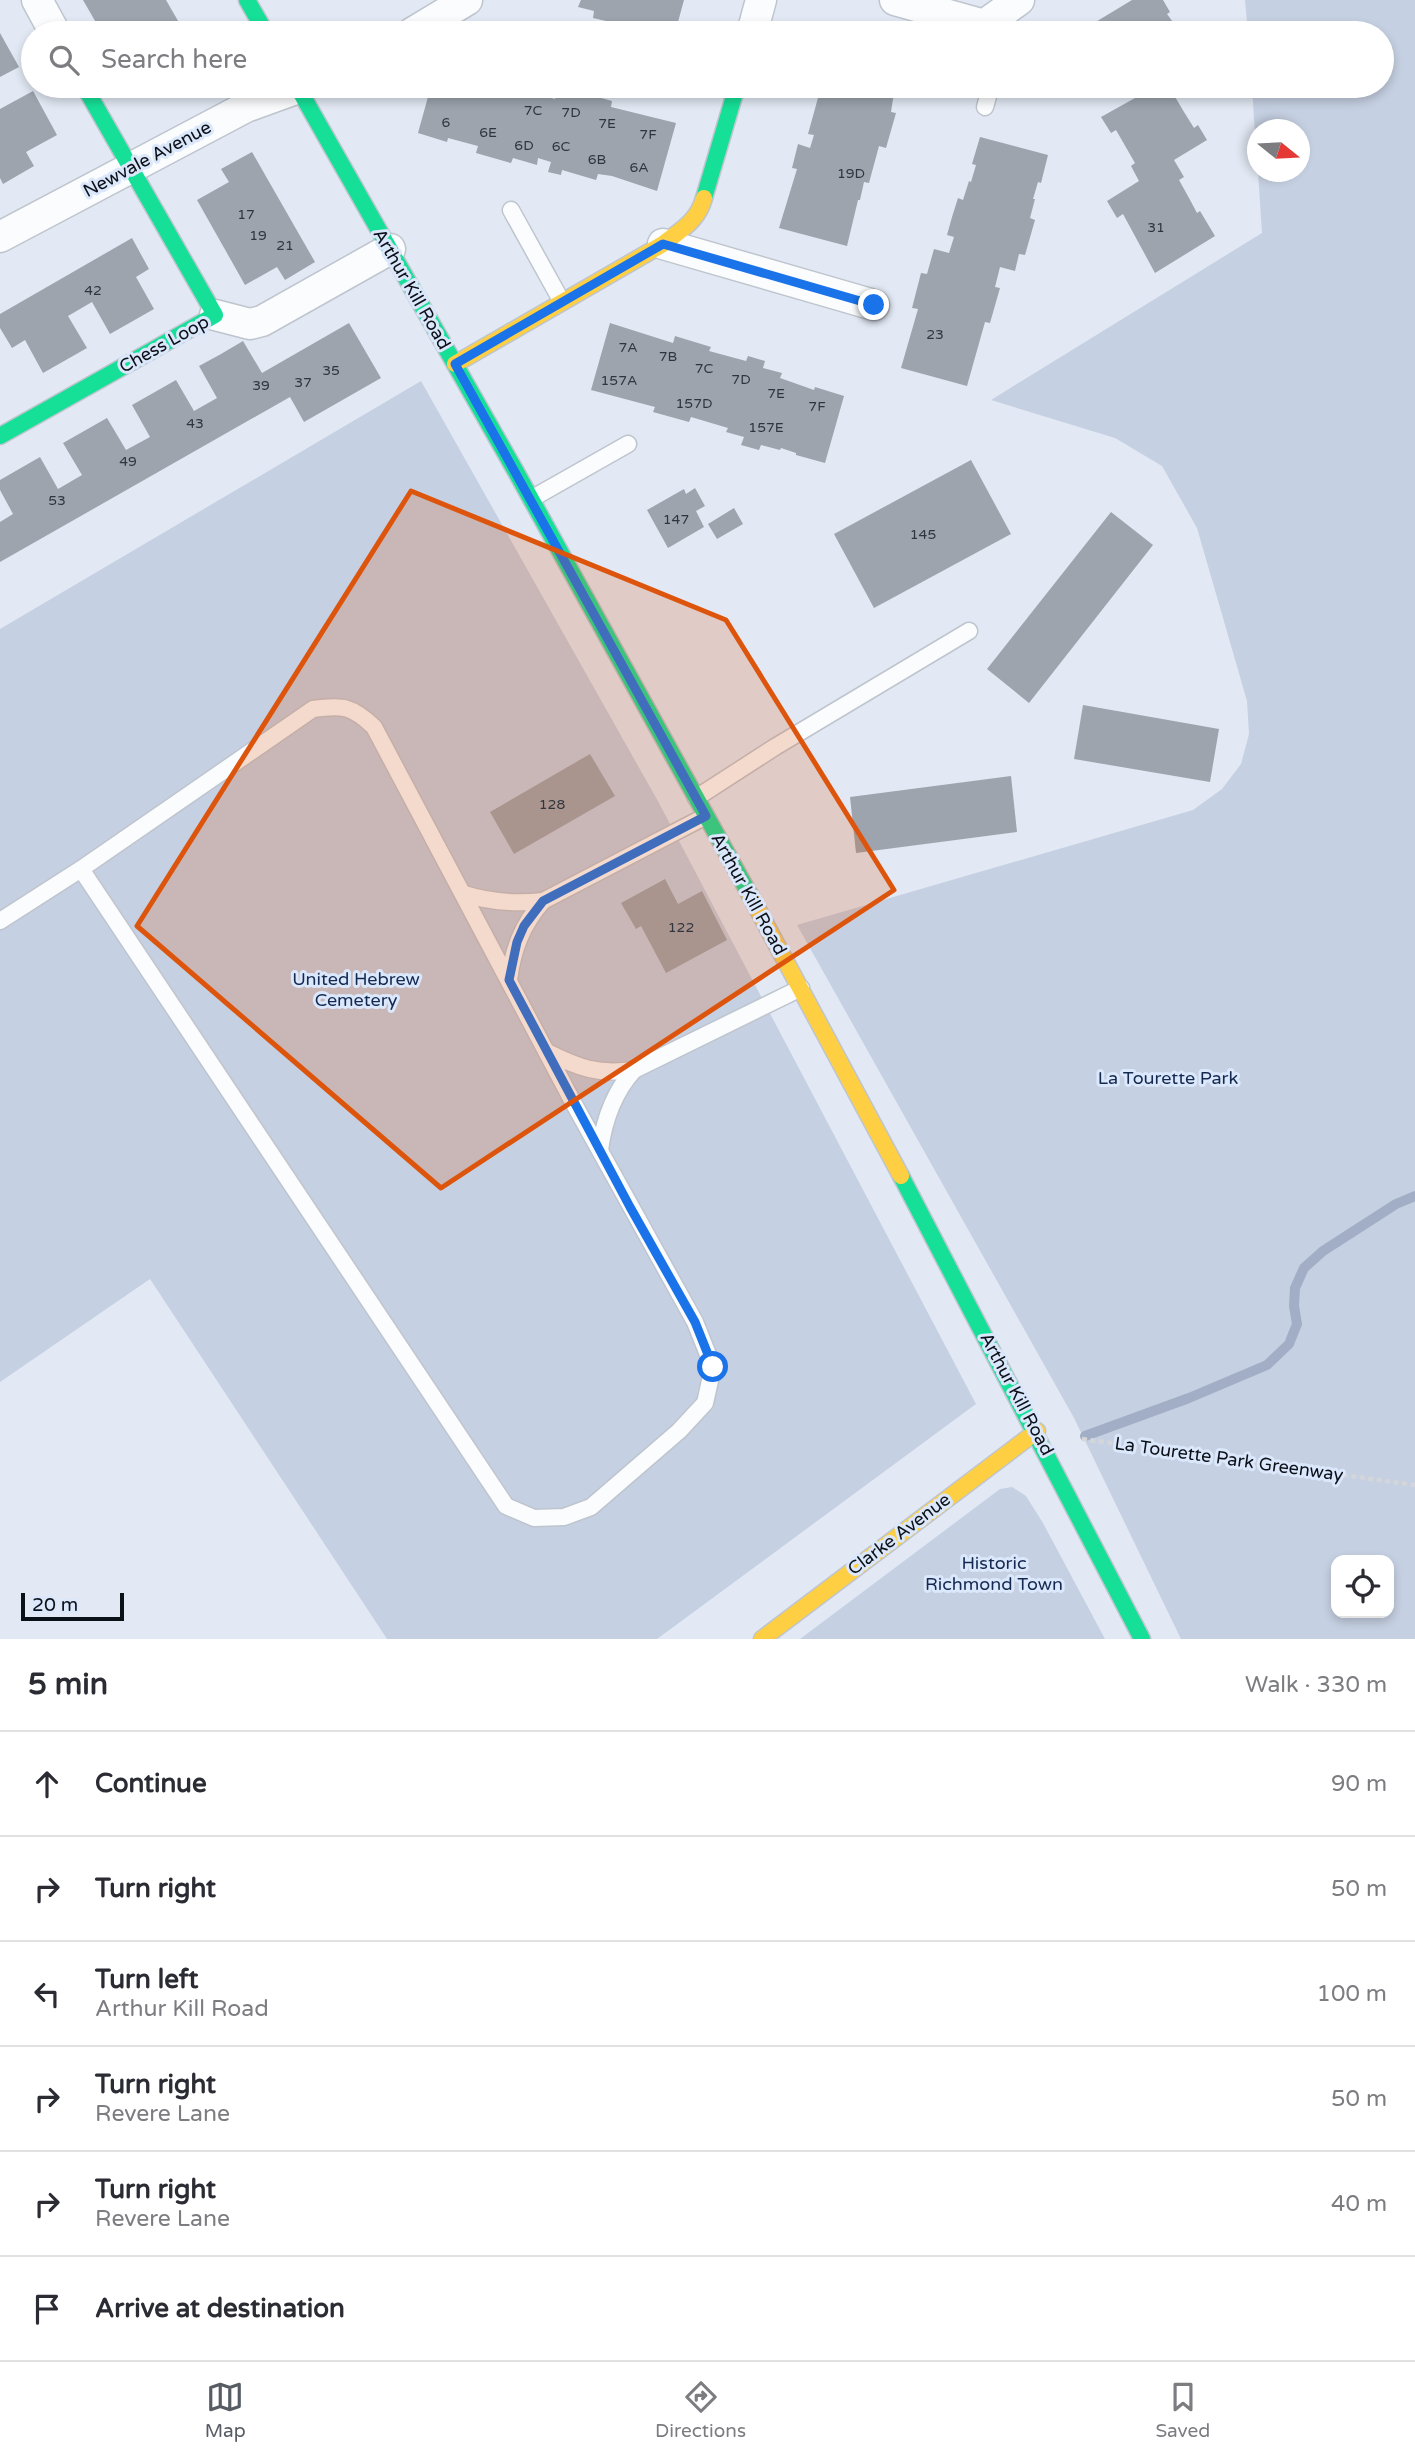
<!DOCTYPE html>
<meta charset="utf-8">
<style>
body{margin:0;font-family:"Varela Round",sans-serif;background:#f2f2f3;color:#2b2b33}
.controls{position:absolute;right:21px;bottom:21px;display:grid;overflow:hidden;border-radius:14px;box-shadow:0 4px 10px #0003}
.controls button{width:63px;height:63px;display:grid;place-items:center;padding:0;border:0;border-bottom:2px solid #e1e1e2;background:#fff;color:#2b2b33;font:35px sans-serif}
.compass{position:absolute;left:1247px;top:119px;width:63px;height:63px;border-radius:50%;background:#fff;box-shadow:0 4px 10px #0003;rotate:108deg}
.scale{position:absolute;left:21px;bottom:18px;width:103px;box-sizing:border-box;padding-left:7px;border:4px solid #0c1017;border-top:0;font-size:19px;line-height:24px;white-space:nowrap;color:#0c1017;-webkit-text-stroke:5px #dbe7fb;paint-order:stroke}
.stop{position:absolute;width:21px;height:21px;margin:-16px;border:5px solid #1a73e8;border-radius:50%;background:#fff}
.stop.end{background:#1a73e8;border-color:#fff;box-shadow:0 2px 7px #0008}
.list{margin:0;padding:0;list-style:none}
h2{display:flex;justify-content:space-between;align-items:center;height:91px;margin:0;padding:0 28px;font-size:30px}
h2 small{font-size:23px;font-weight:400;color:#7c7c81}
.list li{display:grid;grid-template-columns:46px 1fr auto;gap:21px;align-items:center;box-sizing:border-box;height:105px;padding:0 28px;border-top:2px solid #e1e1e2}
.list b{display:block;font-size:26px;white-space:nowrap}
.list p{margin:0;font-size:23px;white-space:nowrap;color:#7c7c81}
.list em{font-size:23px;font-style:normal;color:#7c7c81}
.icon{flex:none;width:38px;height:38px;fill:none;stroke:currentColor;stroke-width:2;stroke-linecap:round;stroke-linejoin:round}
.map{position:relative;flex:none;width:1415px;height:1639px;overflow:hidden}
.search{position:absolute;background:#fff;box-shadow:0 4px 10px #0003;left:21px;right:21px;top:21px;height:77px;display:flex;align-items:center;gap:18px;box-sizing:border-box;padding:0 24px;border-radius:38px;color:#7c7c81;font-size:26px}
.sheet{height:721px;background:#fff}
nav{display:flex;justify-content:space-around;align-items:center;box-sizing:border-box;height:98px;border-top:2px solid #e1e1e2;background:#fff;font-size:19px;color:#7c7c81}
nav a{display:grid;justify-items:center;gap:4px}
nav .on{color:#575c64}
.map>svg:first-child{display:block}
.green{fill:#c5d0e2;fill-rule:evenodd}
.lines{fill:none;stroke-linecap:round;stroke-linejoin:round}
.stream{stroke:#a1aec5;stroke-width:10}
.building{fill:#9da4ae}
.lane-casing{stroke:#bfc5ce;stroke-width:19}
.street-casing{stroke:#bfc5ce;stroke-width:33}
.fast-casing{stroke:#bfc5ce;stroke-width:19}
.slow-casing{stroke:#bfc5ce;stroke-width:19}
.path{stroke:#d4d6da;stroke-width:4.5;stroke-dasharray:5 3.5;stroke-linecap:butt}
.lane{stroke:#fbfcfd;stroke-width:16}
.street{stroke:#fbfcfd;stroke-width:30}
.fast{stroke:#16e098;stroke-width:16}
.slow{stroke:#ffcf43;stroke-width:16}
.route{stroke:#1a73e8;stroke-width:9}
.marked{fill:#dd550d;fill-opacity:0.2;stroke:#dd550d;stroke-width:5;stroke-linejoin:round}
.labels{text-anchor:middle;stroke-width:6;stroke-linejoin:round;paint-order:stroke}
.number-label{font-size:14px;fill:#30353d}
.street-label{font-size:18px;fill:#0c1017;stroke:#dbe7fb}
.park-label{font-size:18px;fill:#142950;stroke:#dbe7fb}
</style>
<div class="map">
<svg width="1415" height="1639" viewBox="0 0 1415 1639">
<rect width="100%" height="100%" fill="#e2e9f4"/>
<g class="green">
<path d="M1245,0H1415V1639H1181L1074,1418L797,925L1193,810L1222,789L1241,764L1249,734L1247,701L1197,528L1162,466L1115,438L991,400L1262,233L1258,172H1300V130H1258L1257,168L1252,86H1382V33H1248ZM1336,1560H1389V1613H1336Z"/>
<path d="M421,381L659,803L976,1404L657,1639H387L150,1279L0,1382V629Z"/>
<path d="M1012,1487L1026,1496L1043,1523L1105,1639H800L1000,1489Z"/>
</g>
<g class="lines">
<path class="stream" d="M1085,1436L1189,1398L1267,1365L1289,1344L1297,1324L1294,1306L1295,1288L1304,1268L1323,1251L1396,1204L1415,1196"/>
</g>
<g class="building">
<path d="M83,0H166L185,33H102Z"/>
<path d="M581,0H684L675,33H658L593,18L594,11L578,7Z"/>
<path d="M1132,0H1163L1170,12L1167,14L1181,33H1100L1094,23Z"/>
<path d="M0,33L19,67L0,77Z"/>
<path d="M132,86H149L136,93Z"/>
<path d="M164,86H181L168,93Z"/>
<path d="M431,86H531L539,88L537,94L555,99L557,92L575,97L576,91L612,101L611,107L676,123L657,191L612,176L598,174L596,180L562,170L561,175L548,172L551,162L538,158L537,165L513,158L511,163L476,153L478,146L448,138L447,142L418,133Z"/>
<path d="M826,86H895L891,112L896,113L886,148L879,146L869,183L864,182L860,200H858L847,246L779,228L797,169L792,168L798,144L810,148L814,135L808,134L821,87L826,88Z"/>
<path d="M1127,86H1175L1179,93L1174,95L1184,112L1194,128L1198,125L1207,140L1174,160L1184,177L1179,180L1189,198L1197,213L1200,211L1215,236L1155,273L1123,214L1117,218L1107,201L1139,181L1131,166L1135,163L1116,130L1111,133L1101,117L1135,98Z"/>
<path d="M33,91L57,135L26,152L34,166L3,184L0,178V109Z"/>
<path d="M980,137L1048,155L1041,183L1038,182L1033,199H1035L1030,218L1035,220L1025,255L1019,254L1015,271L1000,267L995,287L1000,288L990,323L985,322L967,386L901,368L918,309L912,308L921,273L927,274L934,249L949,253L954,237L947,235L952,217L958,198L963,200L969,181L971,182L976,165L972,164Z"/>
<path d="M252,152L315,262L285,280L277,267L245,285L197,200L229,182L221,169Z"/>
<path d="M132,238L149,269L136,277L154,309L110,334L92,302L68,316L87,348L43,373L25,340L12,348L0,328V314Z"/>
<path d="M349,323L381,378L304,422L290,397L0,562V522L13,514L0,490V480L40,457L58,489L82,475L63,443L107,418L126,450L150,437L132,405L176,380L194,411L217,398L199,366L221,354L243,341L262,373Z"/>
<path d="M610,323L673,343L675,336L711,347L709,351L746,361L748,356L765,361L763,368L782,373L780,378L814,390L815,387L844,396L825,463L796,455V453L781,448L780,450L761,445L759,450L741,445L744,437L726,432L728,428L691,417L689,422L653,412L655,407L591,390Z"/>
<path d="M971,460L1011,534L874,608L834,534Z"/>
<path d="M695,488L705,506L696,511L704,527L668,548L647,510L684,489L686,494Z"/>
<path d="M734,508L743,524L717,539L708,524Z"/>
<path d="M1111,512L1153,545L1029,703L987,669Z"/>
<path d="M1083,705L1219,729L1210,782L1074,759Z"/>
<path d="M590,754L615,796L514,854L490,812Z"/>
<path d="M1011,776L1017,832L856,853L850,797Z"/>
<path d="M665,879L678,904L702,891L727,940L666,973L641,926L636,929L621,903Z"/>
</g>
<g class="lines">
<g class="lane-casing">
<g id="lane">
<path d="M985,107L991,86"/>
<path d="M511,210L562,302"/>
<path d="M531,499L628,444"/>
<path d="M696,798L775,747L969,631"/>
<path d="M464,894C490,902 515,904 543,901L706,816"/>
<path d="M0,921L81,869L313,709C343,705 352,706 374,727L574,1104L695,1322L713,1367L705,1403L679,1431L591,1507L564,1517L534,1518L506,1506L81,869"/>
<path d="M509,980C513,949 522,925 543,901"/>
<path d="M547,1052C579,1068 598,1075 634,1070L801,988"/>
<path d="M600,1150C604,1120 613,1093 634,1070"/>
</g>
</g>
<g class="street-casing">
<g id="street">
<path d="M37,0L55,33"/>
<path d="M895,0L984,25L1019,0"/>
<path d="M412,33L467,0"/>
<path d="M752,33L761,0"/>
<path d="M0,237L246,107L304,86"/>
<path d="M663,244L874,305"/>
<path d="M215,315L250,324L262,321L390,249"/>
</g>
</g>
<g class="fast-casing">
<g id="fast">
<path d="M247,0L266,33"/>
<path d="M297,86L515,470L750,895"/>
<path d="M704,198L737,86"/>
<path d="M0,436L215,315L84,86"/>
<path d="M901,1176L1142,1639"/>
</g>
</g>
<g class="slow-casing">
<g id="slow">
<path d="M455,364L663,244C681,230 698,221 704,198"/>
<path d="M750,895L901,1176"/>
<path d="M762,1639L1037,1431"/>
</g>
</g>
<path class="path" d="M1082,1439L1415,1485"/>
<use href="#lane" class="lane"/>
<use href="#street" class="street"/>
<use href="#fast" class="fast"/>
<use href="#slow" class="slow"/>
</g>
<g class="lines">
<path class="route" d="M713,1367L695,1322L630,1207L509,980L517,942L524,926L543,901L706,816L455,364L663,244L874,305"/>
</g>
<path class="marked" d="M411,491L726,620L894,890L441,1188L137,926Z"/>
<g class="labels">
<g class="number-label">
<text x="533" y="115">7C</text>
<text x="571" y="117">7D</text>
<text x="446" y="127">6</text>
<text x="607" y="128">7E</text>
<text x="488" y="137">6E</text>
<text x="648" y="139">7F</text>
<text x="524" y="150">6D</text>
<text x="561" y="151">6C</text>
<text x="597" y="164">6B</text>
<text x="639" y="172">6A</text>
<text x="851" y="178">19D</text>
<text x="246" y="219">17</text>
<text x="1156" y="232">31</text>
<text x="258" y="240">19</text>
<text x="285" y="250">21</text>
<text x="93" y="295">42</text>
<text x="935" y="339">23</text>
<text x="628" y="352">7A</text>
<text x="668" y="361">7B</text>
<text x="704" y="373">7C</text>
<text x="331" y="375">35</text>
<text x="741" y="384">7D</text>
<text x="619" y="385">157A</text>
<text x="303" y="387">37</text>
<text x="261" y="390">39</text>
<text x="776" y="398">7E</text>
<text x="694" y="408">157D</text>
<text x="817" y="411">7F</text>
<text x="195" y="428">43</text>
<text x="766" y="432">157E</text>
<text x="128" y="466">49</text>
<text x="57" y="505">53</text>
<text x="676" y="524">147</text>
<text x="923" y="539">145</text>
<text x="552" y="809">128</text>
<text x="681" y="932">122</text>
</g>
<g class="street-label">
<text transform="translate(147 159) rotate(-28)" y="6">Newvale Avenue</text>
<text transform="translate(412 289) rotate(60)" y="6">Arthur Kill Road</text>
<text transform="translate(164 344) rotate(-29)" y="6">Chess Loop</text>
<text transform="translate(749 894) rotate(61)" y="6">Arthur Kill Road</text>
<text transform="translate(1017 1394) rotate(62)" y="6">Arthur Kill Road</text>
<text transform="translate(1229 1459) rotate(8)" y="6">La Tourette Park Greenway</text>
<text transform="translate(899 1534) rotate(-37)" y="6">Clarke Avenue</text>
</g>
<g class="park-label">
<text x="356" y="985">United Hebrew<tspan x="356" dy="21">Cemetery</tspan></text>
<text x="1168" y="1084">La Tourette Park</text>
<text x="994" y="1569">Historic<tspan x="994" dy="21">Richmond Town</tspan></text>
</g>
</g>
</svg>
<div class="controls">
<button><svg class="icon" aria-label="locate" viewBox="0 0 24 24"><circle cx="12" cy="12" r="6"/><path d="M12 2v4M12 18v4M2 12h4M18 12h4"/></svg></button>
</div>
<svg class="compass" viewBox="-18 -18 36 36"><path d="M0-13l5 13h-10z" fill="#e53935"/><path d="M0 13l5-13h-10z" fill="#7c7c81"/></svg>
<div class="scale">20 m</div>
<div class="stop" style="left:713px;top:1367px"></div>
<div class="stop end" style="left:874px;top:305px"></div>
<div class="search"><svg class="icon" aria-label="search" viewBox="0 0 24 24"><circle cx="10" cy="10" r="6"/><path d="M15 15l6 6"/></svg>Search here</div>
</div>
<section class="sheet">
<h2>5 min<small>Walk · 330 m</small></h2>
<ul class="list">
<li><svg class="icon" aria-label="ahead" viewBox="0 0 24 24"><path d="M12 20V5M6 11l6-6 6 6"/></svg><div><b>Continue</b></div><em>90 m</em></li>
<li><svg class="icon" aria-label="right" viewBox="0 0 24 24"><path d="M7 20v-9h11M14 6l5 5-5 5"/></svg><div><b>Turn right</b></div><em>50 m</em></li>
<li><svg class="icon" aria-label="left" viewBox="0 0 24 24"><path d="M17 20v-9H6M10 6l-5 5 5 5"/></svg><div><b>Turn left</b><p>Arthur Kill Road</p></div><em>100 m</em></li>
<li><svg class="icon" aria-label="right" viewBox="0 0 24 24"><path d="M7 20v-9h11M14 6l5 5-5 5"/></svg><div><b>Turn right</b><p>Revere Lane</p></div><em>50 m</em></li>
<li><svg class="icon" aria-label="right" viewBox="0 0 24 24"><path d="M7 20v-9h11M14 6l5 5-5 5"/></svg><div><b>Turn right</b><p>Revere Lane</p></div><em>40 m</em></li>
<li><svg class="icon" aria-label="arrive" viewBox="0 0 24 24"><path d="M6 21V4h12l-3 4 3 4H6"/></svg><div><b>Arrive at destination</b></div></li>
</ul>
</section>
<nav>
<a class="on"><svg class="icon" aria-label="map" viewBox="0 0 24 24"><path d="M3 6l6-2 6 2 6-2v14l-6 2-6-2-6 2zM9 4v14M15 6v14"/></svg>Map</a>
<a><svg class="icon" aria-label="directions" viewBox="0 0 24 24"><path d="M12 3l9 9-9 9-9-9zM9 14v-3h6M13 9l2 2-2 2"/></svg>Directions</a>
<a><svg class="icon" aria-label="saved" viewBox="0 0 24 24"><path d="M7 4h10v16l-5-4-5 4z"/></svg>Saved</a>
</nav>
